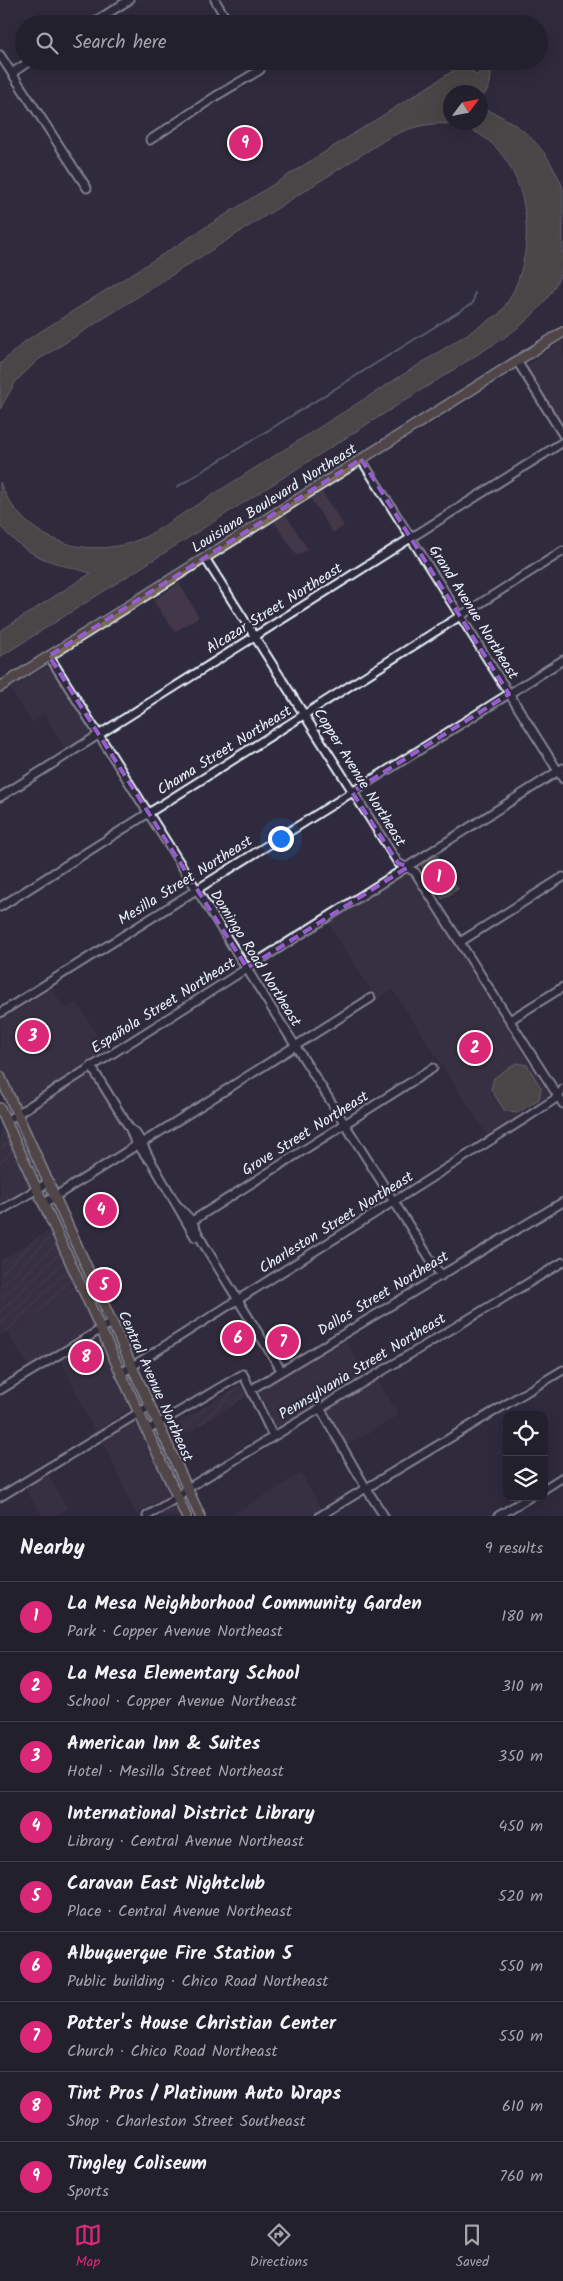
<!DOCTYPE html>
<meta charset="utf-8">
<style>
body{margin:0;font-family:Kalam,sans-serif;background:#2b2836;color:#f1f3f6}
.controls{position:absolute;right:15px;bottom:15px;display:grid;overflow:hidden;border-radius:10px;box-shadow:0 5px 20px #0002}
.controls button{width:45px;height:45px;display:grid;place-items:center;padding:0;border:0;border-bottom:1px solid #403e4a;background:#23202e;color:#f1f3f6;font:25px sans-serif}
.compass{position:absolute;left:443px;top:85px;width:45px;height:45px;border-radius:50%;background:#23202e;box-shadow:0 5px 20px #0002;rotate:58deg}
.you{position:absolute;left:280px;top:838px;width:18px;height:18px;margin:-12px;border:4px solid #fff;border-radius:50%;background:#1a73e8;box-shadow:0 0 0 8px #1a73e833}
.badge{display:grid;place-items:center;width:32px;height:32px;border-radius:50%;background:#db2777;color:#fff;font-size:16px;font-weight:700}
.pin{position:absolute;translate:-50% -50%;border:2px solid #fff;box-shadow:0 1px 5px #0006}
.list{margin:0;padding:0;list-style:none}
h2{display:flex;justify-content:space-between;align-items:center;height:65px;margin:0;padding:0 20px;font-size:21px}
h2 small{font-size:16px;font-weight:400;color:#a3a3aa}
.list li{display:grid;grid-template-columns:32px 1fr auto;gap:15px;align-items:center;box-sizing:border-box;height:70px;padding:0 20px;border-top:1px solid #403e4a}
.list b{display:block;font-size:19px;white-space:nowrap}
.list p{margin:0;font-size:16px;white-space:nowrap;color:#a3a3aa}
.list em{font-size:16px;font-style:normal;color:#a3a3aa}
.icon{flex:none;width:28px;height:28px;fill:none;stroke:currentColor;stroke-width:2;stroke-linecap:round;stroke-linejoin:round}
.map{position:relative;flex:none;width:563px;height:1516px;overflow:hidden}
.search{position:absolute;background:#23202e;box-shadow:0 5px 20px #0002;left:15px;right:15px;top:15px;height:55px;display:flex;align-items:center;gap:12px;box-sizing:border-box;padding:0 18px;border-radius:28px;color:#a3a3aa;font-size:19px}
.sheet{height:695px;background:#23202e}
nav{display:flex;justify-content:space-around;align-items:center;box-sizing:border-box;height:70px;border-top:1px solid #403e4a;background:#23202e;font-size:14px;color:#a3a3aa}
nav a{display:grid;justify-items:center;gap:2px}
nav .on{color:#db2777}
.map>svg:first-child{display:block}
.built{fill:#423748}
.industrial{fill:url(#industrial-furrows)}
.grass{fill:#676859;stroke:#a8aca8}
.garden{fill:url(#garden-dots);stroke:#a8aca8}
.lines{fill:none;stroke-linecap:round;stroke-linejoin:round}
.stream{stroke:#8d9fac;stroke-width:2}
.minor-casing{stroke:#e8f1f8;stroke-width:11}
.major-casing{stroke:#e8f1f8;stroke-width:12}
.minor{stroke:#2f2a3d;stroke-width:7}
.major{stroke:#786954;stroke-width:9}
.marked{fill:none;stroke:#965dcd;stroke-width:4;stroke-dasharray:10 6;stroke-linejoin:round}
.labels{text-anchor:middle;stroke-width:4.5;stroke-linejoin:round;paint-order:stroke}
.street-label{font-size:15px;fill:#e8f1f8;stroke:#2f2a3d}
</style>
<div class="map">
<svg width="563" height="1516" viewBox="0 0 563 1516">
<defs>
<pattern id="industrial-furrows" width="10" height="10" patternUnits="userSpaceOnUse" patternTransform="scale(1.25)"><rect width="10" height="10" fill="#423748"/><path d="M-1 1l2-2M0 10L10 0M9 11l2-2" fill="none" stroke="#544b5a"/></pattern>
<pattern id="garden-dots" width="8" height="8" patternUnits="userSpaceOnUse" patternTransform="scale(1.25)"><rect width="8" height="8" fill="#676859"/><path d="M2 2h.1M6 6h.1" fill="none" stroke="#7d7e72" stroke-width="1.8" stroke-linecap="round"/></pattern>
</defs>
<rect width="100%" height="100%" fill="#2f2a3d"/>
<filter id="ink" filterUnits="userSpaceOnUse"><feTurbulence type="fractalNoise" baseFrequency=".02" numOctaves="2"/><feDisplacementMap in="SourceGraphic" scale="10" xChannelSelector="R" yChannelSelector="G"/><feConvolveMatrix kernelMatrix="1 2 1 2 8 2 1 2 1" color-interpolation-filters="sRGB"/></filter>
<g filter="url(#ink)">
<g class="built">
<path d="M563,340V426L526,366Z"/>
<path d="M322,492L344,526L333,533L311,499Z"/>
<path d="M286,515L308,549L297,556L274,522Z"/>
<path d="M179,583L199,617L175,632L153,601Z"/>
<path d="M49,665L90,728L89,735L66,751L44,714L32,723L10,689Z"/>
<path d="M403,875L412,876L549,1095L487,1135L393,990L377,1000L328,923Z"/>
<path d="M51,988L65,1009L77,1002L107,1051L19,1105L0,1067V1021Z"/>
<path d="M85,1075L90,1076L131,1143L58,1189L56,1188L24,1115Z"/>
<path d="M18,1159L30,1188L0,1206V1170Z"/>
<path d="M77,1290L93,1327L29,1367L7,1332Z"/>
<path d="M96,1338L100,1339L131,1407L130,1409L94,1432L61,1360Z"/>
<path d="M344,1338L367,1375L279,1428H275L259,1390Z"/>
<path d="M377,1379L399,1415L348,1445L327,1412L328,1409Z"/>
<path d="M136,1420L169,1494L136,1515L103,1442Z"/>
<path d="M46,1472L68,1508L56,1516H42L24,1487Z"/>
<path d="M301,1473L322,1510L312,1516H231Z"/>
<path d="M174,1507L180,1516H156L170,1508Z"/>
</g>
<g class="industrial">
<path d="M0,1120L18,1159L0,1170Z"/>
<path d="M50,1230L77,1290L0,1336V1261Z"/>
<path d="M240,1385L246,1397L175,1441L170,1428Z"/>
</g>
<g class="grass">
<path d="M464,64L469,65L476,76L487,64H491C491,76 492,90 481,97L480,92H450V99L448,100L450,101V122H480L481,107C513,120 538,138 554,169C558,176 562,183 563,191C563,201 563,214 563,225C563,237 563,251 563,263C558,294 530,320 505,337L0,657V631L91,573C51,562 29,559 0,526V482C23,543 93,564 149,535L499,314C563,235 510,75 388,138L38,360L16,381L0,409V364L24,342Z"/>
<path d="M516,1063L527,1065L541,1088L539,1099L517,1113L505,1111L491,1089L494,1078Z"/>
</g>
<path class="garden" d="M437,855L458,889L442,899L421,865Z"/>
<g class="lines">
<path class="stream" d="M177,487L473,303L475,293"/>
<g class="minor-casing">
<g id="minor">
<path d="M215,0L229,24"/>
<path d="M91,24L129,0"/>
<path d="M0,55L87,188"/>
<path d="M12,73L30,61"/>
<path d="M150,140L216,96L260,70L254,61"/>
<path d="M517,361L563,435"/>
<path d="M361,459L563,779"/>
<path d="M205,558L398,863L415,872L563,1104"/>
<path d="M49,656L441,1276"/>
<path d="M0,797L563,442"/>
<path d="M0,907L563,551"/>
<path d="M460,942L563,877"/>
<path d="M0,1013L563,660"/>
<path d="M510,1020L563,987"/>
<path d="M91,1066L130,1129L134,1140L148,1159"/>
<path d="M6,1121L563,768"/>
<path d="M130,1129L135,1132L142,1143L150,1159L195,1237"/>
<path d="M142,1143L371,998"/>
<path d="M43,1204L137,1145"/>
<path d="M178,1206L192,1221L203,1243L281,1370"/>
<path d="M0,1211L49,1182"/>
<path d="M192,1221L433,1068"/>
<path d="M120,1374L526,1118L558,1097L563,1089"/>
<path d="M252,1389L563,1202"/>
<path d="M0,1390L113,1322"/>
<path d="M320,1408L366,1488L384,1516"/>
<path d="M146,1431L243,1374L273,1436"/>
<path d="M370,1486L563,1370"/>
<path d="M544,1489L563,1477"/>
<path d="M0,1497L150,1406"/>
<path d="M147,1516L178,1497L188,1488L563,1262"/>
<path d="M320,1516L366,1488"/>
<path d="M498,1516L530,1497"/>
</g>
</g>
<g class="major-casing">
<g id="major">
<path d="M0,687L563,332"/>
<path d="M0,1076L200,1516"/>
<path d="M0,1108L186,1516"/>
</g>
</g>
<use href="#minor" class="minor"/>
<use href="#major" class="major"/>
</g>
</g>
<path d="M0 0H563V1516H0ZM361,459L509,694L352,792L398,863L408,867L247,968L49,656Z" fill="#2f2a3d" fill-opacity=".55" fill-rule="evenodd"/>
<path class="marked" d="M361,459L509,694L352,792L398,863L408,867L247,968L49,656Z"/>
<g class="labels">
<g class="street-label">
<text transform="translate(274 498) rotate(-32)" y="5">Louisiana Boulevard Northeast</text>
<text transform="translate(274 608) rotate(-32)" y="5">Alcazar Street Northeast</text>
<text transform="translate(474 612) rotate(58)" y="5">Grand Avenue Northeast</text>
<text transform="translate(224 750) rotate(-32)" y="5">Chama Street Northeast</text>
<text transform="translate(360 777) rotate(58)" y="5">Copper Avenue Northeast</text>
<text transform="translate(185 880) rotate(-32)" y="5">Mesilla Street Northeast</text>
<text transform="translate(256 958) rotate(58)" y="5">Domingo Road Northeast</text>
<text transform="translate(163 1005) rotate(-32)" y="5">Española Street Northeast</text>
<text transform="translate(305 1133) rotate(-32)" y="5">Grove Street Northeast</text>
<text transform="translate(336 1222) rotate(-32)" y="5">Charleston Street Northeast</text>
<text transform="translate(383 1293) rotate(-31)" y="5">Dallas Street Northeast</text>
<text transform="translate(362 1366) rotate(-31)" y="5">Pennsylvania Street Northeast</text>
<text transform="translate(156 1386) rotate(66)" y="5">Central Avenue Northeast</text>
</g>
</g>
</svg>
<div class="controls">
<button><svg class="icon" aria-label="locate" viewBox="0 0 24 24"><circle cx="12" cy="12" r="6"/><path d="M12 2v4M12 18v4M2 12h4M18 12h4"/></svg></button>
<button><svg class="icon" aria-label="layers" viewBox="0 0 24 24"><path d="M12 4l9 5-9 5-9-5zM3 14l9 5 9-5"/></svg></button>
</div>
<svg class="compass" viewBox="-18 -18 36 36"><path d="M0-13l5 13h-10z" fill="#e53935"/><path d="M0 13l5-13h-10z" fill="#a3a3aa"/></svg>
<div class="you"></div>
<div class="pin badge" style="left:439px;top:877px">1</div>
<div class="pin badge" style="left:475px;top:1048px">2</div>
<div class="pin badge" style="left:33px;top:1036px">3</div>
<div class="pin badge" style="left:101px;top:1210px">4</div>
<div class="pin badge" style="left:104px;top:1285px">5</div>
<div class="pin badge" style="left:238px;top:1338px">6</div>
<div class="pin badge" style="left:283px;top:1342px">7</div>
<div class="pin badge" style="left:86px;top:1357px">8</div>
<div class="pin badge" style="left:245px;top:143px">9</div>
<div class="search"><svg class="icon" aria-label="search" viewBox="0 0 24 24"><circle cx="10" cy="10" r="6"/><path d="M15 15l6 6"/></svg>Search here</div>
</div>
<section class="sheet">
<h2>Nearby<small>9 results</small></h2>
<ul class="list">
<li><span class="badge">1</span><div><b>La Mesa Neighborhood Community Garden</b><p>Park · Copper Avenue Northeast</p></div><em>180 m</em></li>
<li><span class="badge">2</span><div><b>La Mesa Elementary School</b><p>School · Copper Avenue Northeast</p></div><em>310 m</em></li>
<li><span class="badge">3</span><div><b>American Inn &amp; Suites</b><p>Hotel · Mesilla Street Northeast</p></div><em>350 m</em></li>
<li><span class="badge">4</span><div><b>International District Library</b><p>Library · Central Avenue Northeast</p></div><em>450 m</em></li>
<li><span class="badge">5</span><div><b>Caravan East Nightclub</b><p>Place · Central Avenue Northeast</p></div><em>520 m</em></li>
<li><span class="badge">6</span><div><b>Albuquerque Fire Station 5</b><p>Public building · Chico Road Northeast</p></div><em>550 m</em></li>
<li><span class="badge">7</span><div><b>Potter's House Christian Center</b><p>Church · Chico Road Northeast</p></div><em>550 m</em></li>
<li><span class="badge">8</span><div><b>Tint Pros / Platinum Auto Wraps</b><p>Shop · Charleston Street Southeast</p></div><em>610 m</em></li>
<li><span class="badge">9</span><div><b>Tingley Coliseum</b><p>Sports</p></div><em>760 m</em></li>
</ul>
</section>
<nav>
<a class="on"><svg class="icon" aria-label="map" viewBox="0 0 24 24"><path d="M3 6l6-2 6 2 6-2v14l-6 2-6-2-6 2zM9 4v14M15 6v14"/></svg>Map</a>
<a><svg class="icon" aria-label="directions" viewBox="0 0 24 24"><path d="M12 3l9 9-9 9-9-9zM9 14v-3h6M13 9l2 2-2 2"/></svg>Directions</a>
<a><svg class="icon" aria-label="saved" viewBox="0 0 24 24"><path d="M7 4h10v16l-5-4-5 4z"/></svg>Saved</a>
</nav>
